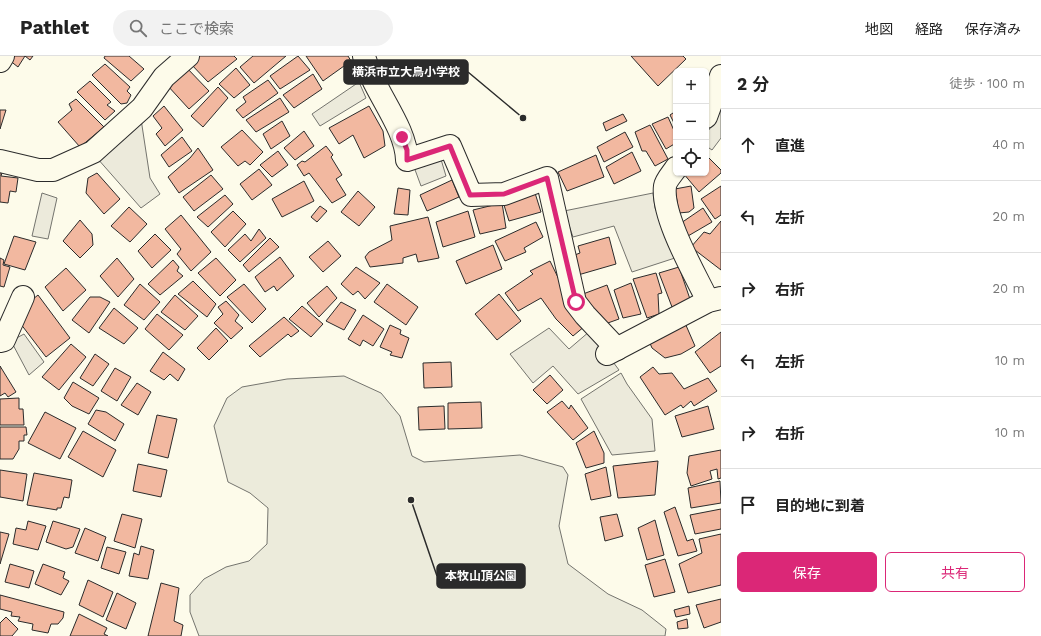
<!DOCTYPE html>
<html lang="ja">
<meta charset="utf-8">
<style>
body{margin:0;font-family:"Work Sans","Noto Sans JP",sans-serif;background:#f2f2f2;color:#222}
.controls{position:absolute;right:12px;top:12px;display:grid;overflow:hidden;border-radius:6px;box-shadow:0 1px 3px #0004}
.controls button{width:36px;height:36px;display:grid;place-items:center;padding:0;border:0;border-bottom:1px solid #e0e0e0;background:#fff;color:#222;font:20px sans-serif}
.stop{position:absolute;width:12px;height:12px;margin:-9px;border:3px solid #db2777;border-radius:50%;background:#fff}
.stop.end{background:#db2777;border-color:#fff;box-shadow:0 1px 4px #0008}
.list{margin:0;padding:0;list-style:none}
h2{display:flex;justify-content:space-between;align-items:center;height:52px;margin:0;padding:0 16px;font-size:17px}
h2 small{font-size:13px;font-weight:400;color:#767676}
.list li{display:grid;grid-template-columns:26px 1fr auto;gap:12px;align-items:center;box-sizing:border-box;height:72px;padding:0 16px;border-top:1px solid #e0e0e0}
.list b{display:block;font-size:15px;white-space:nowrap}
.list em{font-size:13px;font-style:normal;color:#767676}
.actions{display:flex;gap:8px;padding:12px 16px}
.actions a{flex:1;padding:9px 0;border:1px solid #db2777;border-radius:6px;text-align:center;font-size:14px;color:#db2777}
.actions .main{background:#db2777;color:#fff}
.icon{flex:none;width:22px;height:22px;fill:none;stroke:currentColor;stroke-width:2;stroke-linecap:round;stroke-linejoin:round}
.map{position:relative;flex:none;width:721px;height:580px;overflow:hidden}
header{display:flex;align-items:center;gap:24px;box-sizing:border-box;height:56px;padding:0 20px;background:#fff;border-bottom:1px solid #e0e0e0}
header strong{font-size:19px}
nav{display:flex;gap:22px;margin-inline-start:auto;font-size:14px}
.search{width:280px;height:36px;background:#f2f2f2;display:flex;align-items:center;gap:10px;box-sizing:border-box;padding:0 14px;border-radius:22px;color:#767676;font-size:15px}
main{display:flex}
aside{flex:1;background:#fff}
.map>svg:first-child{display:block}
.green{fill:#ecebdb;stroke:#74746e}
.parking{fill:#eceadb;stroke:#74746e}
.building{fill:#f2b8a0;stroke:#2b2b2b}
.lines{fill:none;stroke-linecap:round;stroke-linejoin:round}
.minor-casing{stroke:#2b2b2b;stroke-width:24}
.minor{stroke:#fdfbea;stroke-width:22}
.route{stroke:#db2777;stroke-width:5}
.leader{fill:none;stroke:#2b2b2b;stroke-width:1.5}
.callout-dot{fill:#2b2b2b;stroke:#fdfbea;stroke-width:1.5}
.callout{fill:#2b2b2b;stroke:#2b2b2b;stroke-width:1.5}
.callout-label{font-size:12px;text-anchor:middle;font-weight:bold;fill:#fff}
</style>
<header>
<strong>Pathlet</strong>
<div class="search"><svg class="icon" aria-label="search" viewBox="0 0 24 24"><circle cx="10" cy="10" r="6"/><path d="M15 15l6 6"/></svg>ここで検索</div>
<nav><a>地図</a><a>経路</a><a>保存済み</a></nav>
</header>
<main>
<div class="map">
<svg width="721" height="580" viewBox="0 0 721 580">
<rect width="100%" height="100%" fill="#fdfbea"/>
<path class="green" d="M344,320L381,337L400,360L412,400L424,406L520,399L563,411L568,419L559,470L568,508L608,538L642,554L666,573L665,580H199L190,556V539L204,523L226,511L249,505L267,488L268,452L250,437L228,426L214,370L227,342L242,331L287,323Z"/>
<g class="parking">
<path d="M359,26L366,42L320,70L312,58Z"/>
<path d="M721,44V82L712,94L706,90V78L713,68Z"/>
<path d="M141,63L150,122L160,138L141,152L97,102Z"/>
<path d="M440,100L446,120L421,130L414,111Z"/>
<path d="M42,137L57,142L48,183L32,180Z"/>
<path d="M653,137L655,152L678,201L632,216L614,170L573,181L564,155Z"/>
<path d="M549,272L569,293L590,275L619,314L578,338L553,310L533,327L510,298Z"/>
<path d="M24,278L44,306L29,319L11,285Z"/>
<path d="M621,317L627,328L652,363L655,395L612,399L581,343Z"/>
</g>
<g class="building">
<path d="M12,0H33L30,4L25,0L18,11L9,4Z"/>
<path d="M105,0H129L144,13L131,25L104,2Z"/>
<path d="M200,0H234L237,3L208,26L191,8Z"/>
<path d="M253,0H286L254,27L240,11Z"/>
<path d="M298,0L310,14L280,33L270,20Z"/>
<path d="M306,0H348L351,5L323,25Z"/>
<path d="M631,0H683L686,3L658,30Z"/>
<path d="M105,8L130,31L127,35L131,39L127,47L121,48L92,19Z"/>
<path d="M185,10L209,35L189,53L167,29Z"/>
<path d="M236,12L250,29L234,42L219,28Z"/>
<path d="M313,18L322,33L294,52L283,39Z"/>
<path d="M268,24L278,37L243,62L236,54L246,46L243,41Z"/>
<path d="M90,25L111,46L107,49L115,55L105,64L77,36Z"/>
<path d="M218,31L228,42L203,71L191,60Z"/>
<path d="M280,42L289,56L256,76L246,64Z"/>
<path d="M76,43L104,71L80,91L58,66L72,54L69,48Z"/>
<path d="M164,50L183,74L165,90L156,78L162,72L153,60Z"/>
<path d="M369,50L383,75L385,90L364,102L353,79L339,88L329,72Z"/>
<path d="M0,54H6L0,73Z"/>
<path d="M676,55V71L670,59Z"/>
<path d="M623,58L627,65L606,75L603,67Z"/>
<path d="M668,61L676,79V87L666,93L652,68Z"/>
<path d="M282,65L290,80L271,93L263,78Z"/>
<path d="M650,69L668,103L655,110L646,95H642L635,76Z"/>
<path d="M242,74L263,96L250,109L245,105L238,110L221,91Z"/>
<path d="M304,75L314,90L295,104L284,92Z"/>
<path d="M625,76L633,91L604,106L597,91Z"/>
<path d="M182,81L192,95L169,111L161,99Z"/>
<path d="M326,90L333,99L331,101L342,119L336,123L346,139L332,147L309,117L304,120L297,109L302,105L305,106Z"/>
<path d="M198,92L213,114L179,137L168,121L190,102Z"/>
<path d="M278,95L288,109L272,121L260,109Z"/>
<path d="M632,96L641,115L614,128L606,111Z"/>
<path d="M596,99L604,121L567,135L558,116Z"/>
<path d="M706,99L721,114V117L699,136L683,117H706Z"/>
<path d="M259,113L272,129L252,144L240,128Z"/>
<path d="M0,114H3L1,120L18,122L16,136L10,135L8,147L0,146Z"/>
<path d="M97,117L120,143L104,158L86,137L88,122Z"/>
<path d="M211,119L223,133L194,155L183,141Z"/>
<path d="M452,124L459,141L427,155L420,139Z"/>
<path d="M304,125L314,145L282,161L272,143Z"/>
<path d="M691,130L694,152L689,156L679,157L675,133Z"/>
<path d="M721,130V159L715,163L701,143Z"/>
<path d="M398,132L410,134L408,159L394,158Z"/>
<path d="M358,135L375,151L359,170L341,156Z"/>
<path d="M535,137L541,156L509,165L503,146Z"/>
<path d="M225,139L233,148L208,171L197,161Z"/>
<path d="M502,147L506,172L480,178L473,154Z"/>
<path d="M320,150L327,155L317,166L311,161Z"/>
<path d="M129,151L147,168L130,186L111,170Z"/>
<path d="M703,152L712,166L688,180L681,167Z"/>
<path d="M233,155L246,168L225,191L211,176Z"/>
<path d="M468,155L475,181L443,191L436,166Z"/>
<path d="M181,159L211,196L191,215L177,198L181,193L165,173Z"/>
<path d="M428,161L439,202L418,206L416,198L403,202V207L370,211L365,201L369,196L392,184L390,170Z"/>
<path d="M80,164L92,178L93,189L80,202L63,185Z"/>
<path d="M721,165V214L691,191L704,176L710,178Z"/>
<path d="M536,166L543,181L524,192L526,196L505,205L495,185Z"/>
<path d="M259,173L266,182L240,206L228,194L245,178L251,185Z"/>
<path d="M155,178L171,194L152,212L138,195Z"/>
<path d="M14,180L36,186L25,214L4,208Z"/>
<path d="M609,181L616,208L578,219L572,200L580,197L578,190Z"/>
<path d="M270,182L279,191L249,216L243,209Z"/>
<path d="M328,185L341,200L323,216L309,201Z"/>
<path d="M493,189L502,213L466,228L456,205Z"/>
<path d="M280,201L294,220L277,235L274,230L265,236L255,221Z"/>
<path d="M0,202L4,204L3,209L10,211L4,231L0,230Z"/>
<path d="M117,202L134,223L118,241L100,220Z"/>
<path d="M216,202L236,224L220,240L198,217Z"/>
<path d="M173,204L179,211L177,215L183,220L160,239L148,228Z"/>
<path d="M550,205L567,240L585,270L573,280L556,263L541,242L518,255L505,237L533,218L530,215Z"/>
<path d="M356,211L380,227L365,243L358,235L353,239L341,228Z"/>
<path d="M679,211L691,246L672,251L659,217Z"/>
<path d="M66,212L86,234L63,255L45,231Z"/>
<path d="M656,217L662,237L658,238L659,258L647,262L633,223Z"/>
<path d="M193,225L216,248L207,261L178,238Z"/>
<path d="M631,227L641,258L623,262L614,234Z"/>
<path d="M140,228L160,246L144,264L124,249Z"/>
<path d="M244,228L266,253L252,267L227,241Z"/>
<path d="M387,228L418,251L406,269L374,246Z"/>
<path d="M607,229L619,263L605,268L600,258L595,259L583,238Z"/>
<path d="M327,230L337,242L319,261L307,247Z"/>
<path d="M499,238L521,265L497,284L475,258Z"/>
<path d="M38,239L70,282L46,301L17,263L22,252Z"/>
<path d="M175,239L198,260L185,274L161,256Z"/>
<path d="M90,241H100L110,246L89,277L72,264Z"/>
<path d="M226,245L239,259L235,265L243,272L231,283L214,267L223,258L218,251Z"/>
<path d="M341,246L356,254L344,274L326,265Z"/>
<path d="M302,250L323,268L311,281L289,263Z"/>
<path d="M114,252L138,272L124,288L99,272Z"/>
<path d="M157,258L183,279L169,294L145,273Z"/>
<path d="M363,259L384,273L373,290L363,284L360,290L348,283Z"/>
<path d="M284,261L299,275L291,281L288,278L260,301L249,290Z"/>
<path d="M685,267L695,290L681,298L665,302L652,292L649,285Z"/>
<path d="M390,269L401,274L400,278L409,282L402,302L390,299L392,296L380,291Z"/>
<path d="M216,272L228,285L209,304L197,292Z"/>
<path d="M721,276V310L710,317L695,296Z"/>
<path d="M71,288L86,301L59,334L42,321Z"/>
<path d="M163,296L185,313L178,325L170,318L164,324L150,315Z"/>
<path d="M95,298L109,308L93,330L80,322Z"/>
<path d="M451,306L452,331L424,332L423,307Z"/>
<path d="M0,310L16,336L8,341L5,337L0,340Z"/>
<path d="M653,311L659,318L672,317L684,333L708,322L717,335L694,350L691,345L683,352L681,349L665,359L640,321Z"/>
<path d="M115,312L131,321L117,345L101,335Z"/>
<path d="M550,319L563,334L547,348L533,334Z"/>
<path d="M73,326L99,342L89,358L72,350L64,342Z"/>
<path d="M137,327L151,336L138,359L121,349Z"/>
<path d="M19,342V353H23L24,369H0V343Z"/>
<path d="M562,345L569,353L571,349L588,372L573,384L547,356Z"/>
<path d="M481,346L482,372L448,373V347Z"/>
<path d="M444,350L445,373L419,374L418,351Z"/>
<path d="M708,350L714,373L682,381L675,360Z"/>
<path d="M96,354L106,356L124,368L115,385L88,368Z"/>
<path d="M45,356L76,372L60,403L28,387Z"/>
<path d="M157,359L177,363L168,402L148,397Z"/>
<path d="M0,371H26L27,379H24V385H19V393L13,403H0Z"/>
<path d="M83,375L116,394L103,421L68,401Z"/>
<path d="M594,375L604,397V407L586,412L576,387Z"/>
<path d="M721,394V422L718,423L717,413L710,415L712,423L691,430L687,417L689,400Z"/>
<path d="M658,405L655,439L618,442L613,410Z"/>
<path d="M138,408L167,414L161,441L133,435Z"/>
<path d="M606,411L611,440L591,444L585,418Z"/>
<path d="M0,414L27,418L23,445L0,441Z"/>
<path d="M34,417L72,424L69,442L64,441L61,452H57V454L27,449Z"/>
<path d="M720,425L721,447L691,452L688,432Z"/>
<path d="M675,451L687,485L693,483L697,495L678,500L664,456Z"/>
<path d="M721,453V473L695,478L690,459Z"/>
<path d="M122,458L142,463L135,492L114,485Z"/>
<path d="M617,458L623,480L605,485L600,461Z"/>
<path d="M655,464L664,499L647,504L638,472Z"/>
<path d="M28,465L46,470L38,494L13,488L16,472L26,474Z"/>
<path d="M53,465L80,473L73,491L66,493L46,486Z"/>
<path d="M85,472L106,481L98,505L75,497Z"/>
<path d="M0,476L9,478L0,508Z"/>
<path d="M721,478V529L688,537L679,508L702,497L699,483Z"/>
<path d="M141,490L154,494L148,523L129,520L134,497L139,499Z"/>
<path d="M107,491L126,496L119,518L101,512Z"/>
<path d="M665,503L675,536L654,541L645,509Z"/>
<path d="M10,508L34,515L29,532L5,526Z"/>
<path d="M43,508L65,516L63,522L69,525L61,539L35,528Z"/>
<path d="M88,524L113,536L103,561L79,549Z"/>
<path d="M161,527L179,532L174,565L183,569L181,580H148Z"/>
<path d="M117,537L136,547L126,573L106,564Z"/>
<path d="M0,539L64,556L63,562L58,568H51L48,577L32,574L33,568L18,565L20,561L11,560L12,556L0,553Z"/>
<path d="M721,543V566L704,572L696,549Z"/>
<path d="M689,550L690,558L676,561L674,554Z"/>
<path d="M79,558L107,572L104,578L108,580H70Z"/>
<path d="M6,561L18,573L12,580H0V567Z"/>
<path d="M687,563L688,572L678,573L677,566Z"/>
</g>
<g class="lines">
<g class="minor-casing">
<g id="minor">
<path d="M364,0C373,35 406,70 407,104L450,90L471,139L504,138L547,122L575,246L585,259L617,293"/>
<path d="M0,5L3,0"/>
<path d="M706,61L721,20"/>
<path d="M0,105L38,114H53L93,96L142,52L164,21L188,0"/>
<path d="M676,112C673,117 666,124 665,130C661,160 695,218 708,245"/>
<path d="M0,285L4,284L23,241"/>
<path d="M607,298L708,245L721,242"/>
</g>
</g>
<use href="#minor" class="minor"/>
</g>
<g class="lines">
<path class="route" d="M402,81L407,94V104L450,90L470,139L504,138L547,122L576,246"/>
</g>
<path class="leader" d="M523 62L468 16M411 444L437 520"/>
<g class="callout-dot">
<circle cx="523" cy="62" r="4"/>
<circle cx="411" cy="444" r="4"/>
</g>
<g class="callout">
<rect x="344" y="4" width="124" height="24" rx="4"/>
<rect x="437" y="508" width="88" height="24" rx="4"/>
</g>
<g class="callout-label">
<text x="406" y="20">横浜市立大鳥小学校</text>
<text x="481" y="524">本牧山頂公園</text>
</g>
</svg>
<div class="controls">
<button>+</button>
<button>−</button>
<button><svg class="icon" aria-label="locate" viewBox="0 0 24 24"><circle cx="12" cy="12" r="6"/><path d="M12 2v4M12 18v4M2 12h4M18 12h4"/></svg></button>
</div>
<div class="stop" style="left:576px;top:246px"></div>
<div class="stop end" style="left:402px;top:81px"></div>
</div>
<aside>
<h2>2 分<small>徒歩 · 100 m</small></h2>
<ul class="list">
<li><svg class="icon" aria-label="ahead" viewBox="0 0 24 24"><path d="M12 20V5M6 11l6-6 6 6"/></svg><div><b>直進</b></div><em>40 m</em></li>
<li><svg class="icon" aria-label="left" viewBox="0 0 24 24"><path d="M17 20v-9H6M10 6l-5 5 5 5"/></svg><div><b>左折</b></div><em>20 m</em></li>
<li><svg class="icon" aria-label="right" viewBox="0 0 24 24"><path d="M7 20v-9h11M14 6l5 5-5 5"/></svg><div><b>右折</b></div><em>20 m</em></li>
<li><svg class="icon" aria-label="left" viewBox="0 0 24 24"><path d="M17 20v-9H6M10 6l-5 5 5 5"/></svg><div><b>左折</b></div><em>10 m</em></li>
<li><svg class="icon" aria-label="right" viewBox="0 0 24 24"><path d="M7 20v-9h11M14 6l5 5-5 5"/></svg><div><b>右折</b></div><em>10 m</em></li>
<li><svg class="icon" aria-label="arrive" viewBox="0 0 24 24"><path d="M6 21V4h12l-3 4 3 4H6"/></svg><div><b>目的地に到着</b></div></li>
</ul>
<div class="actions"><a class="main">保存</a><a>共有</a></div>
</aside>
</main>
